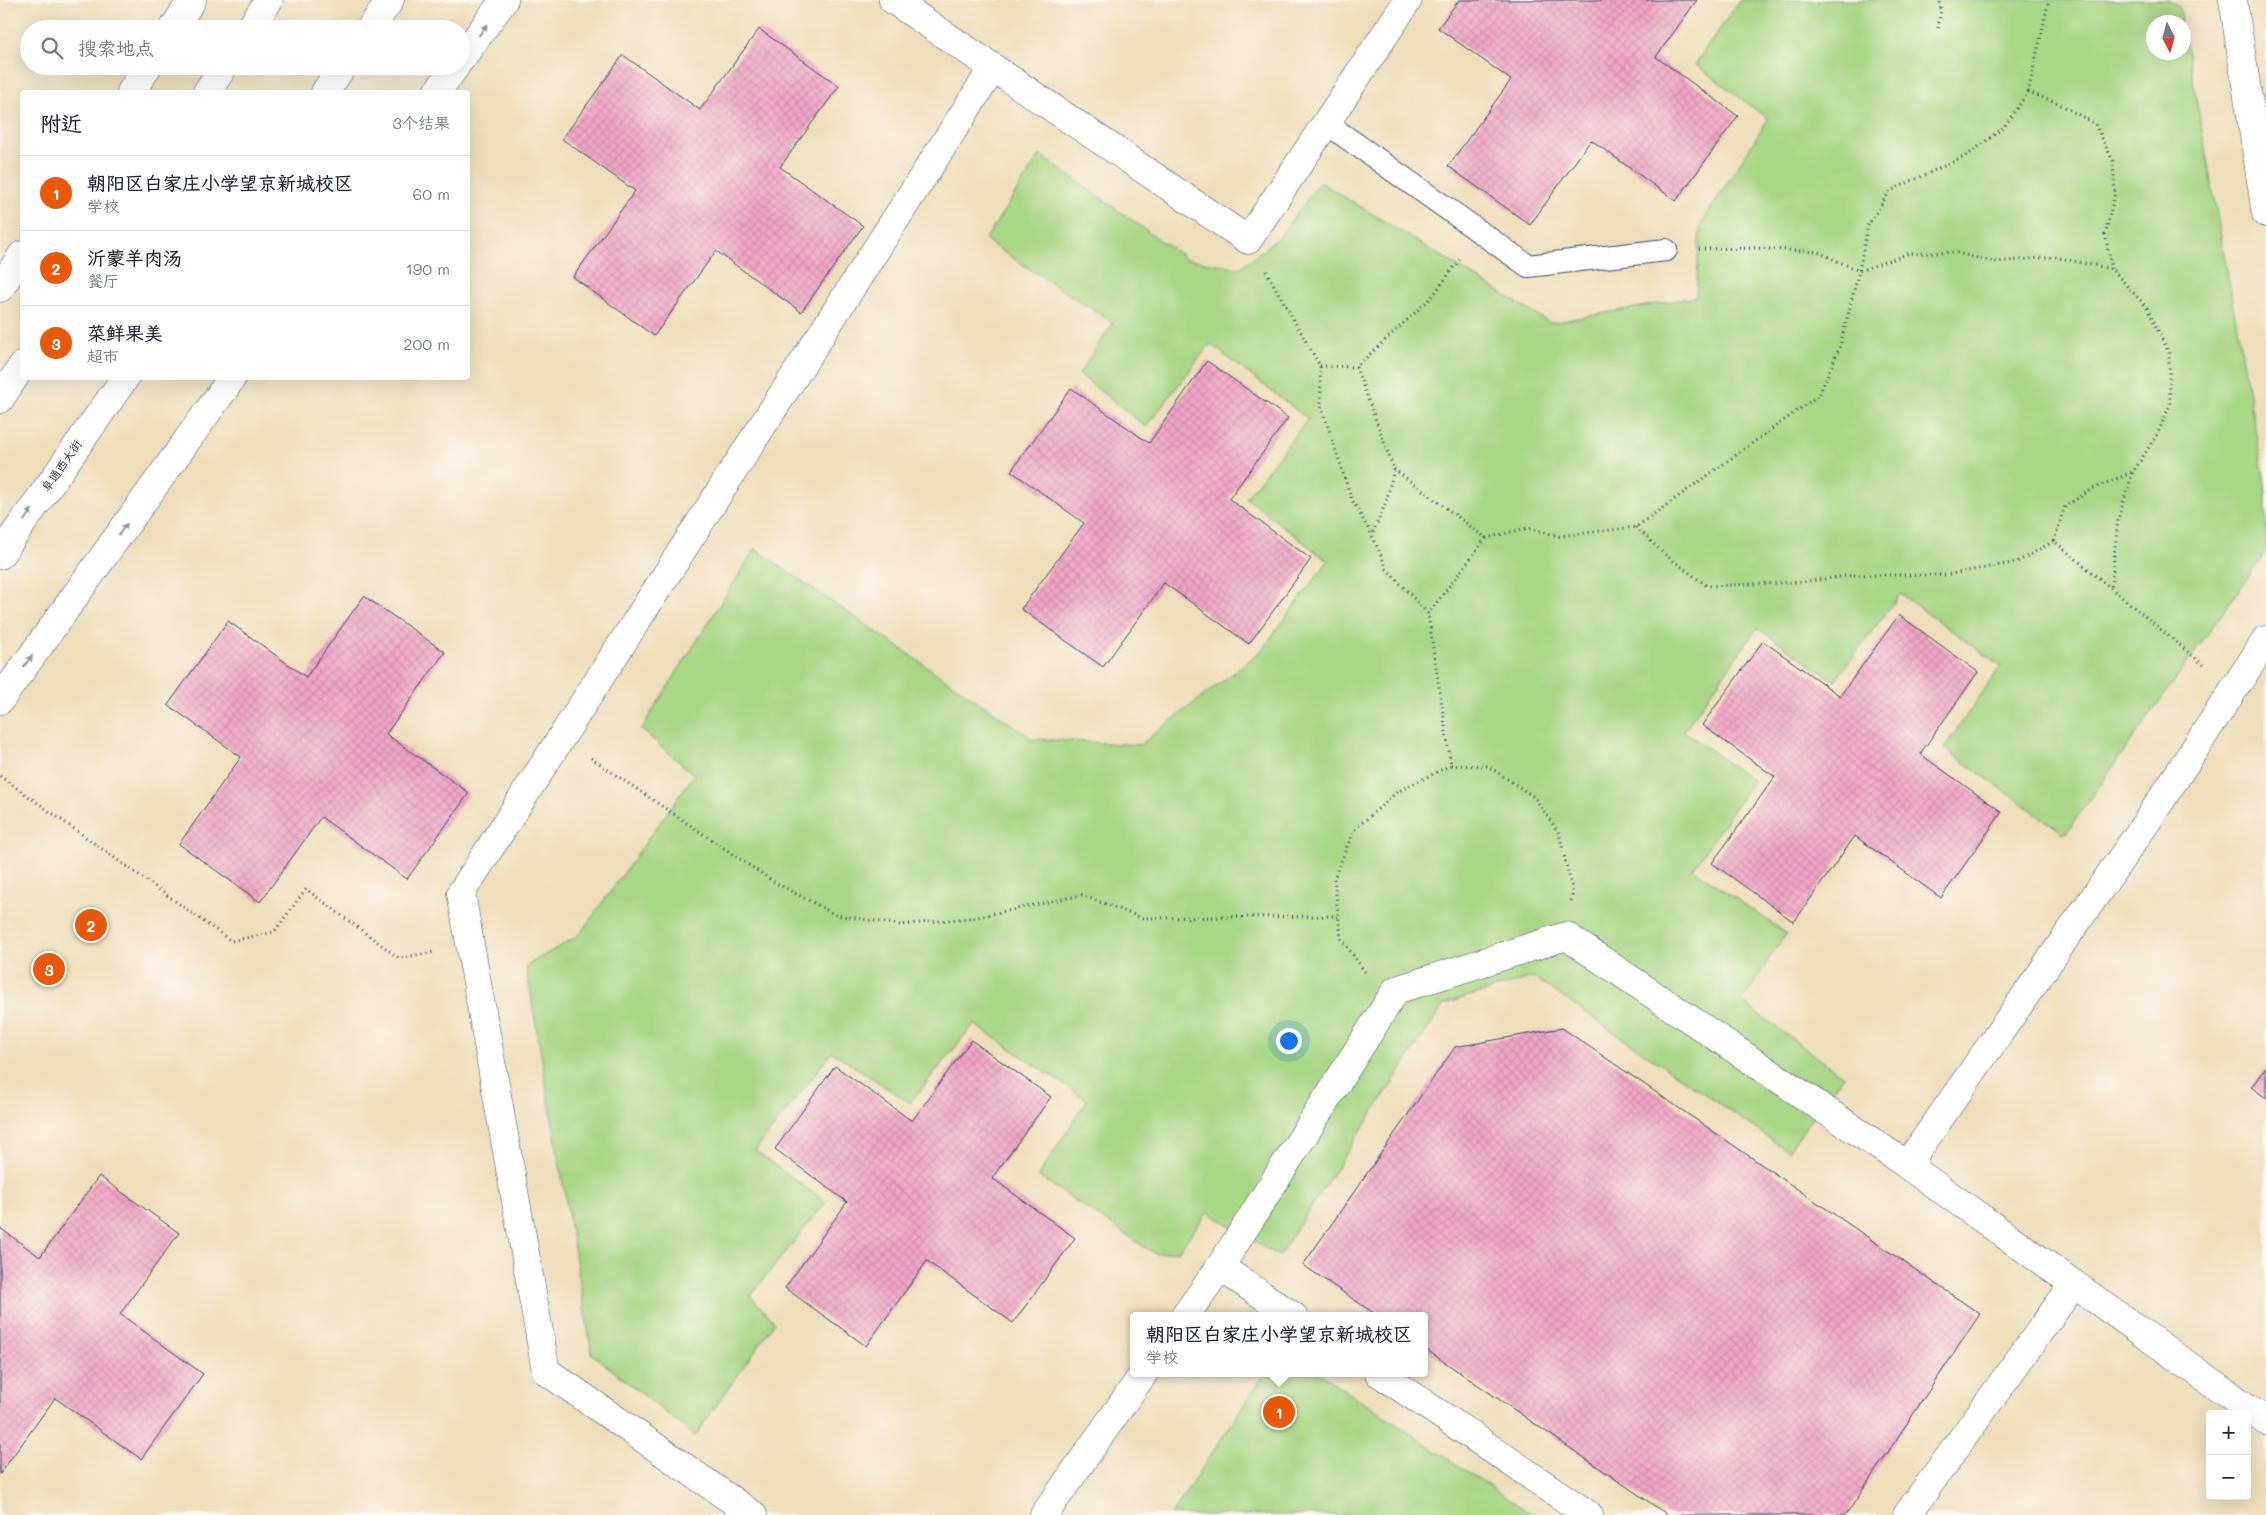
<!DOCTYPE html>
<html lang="zh">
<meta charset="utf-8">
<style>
body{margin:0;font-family:Mali,"LXGW WenKai TC",sans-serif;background:#f2f2f3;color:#1f2937}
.controls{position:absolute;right:15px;bottom:15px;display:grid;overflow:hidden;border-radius:5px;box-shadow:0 5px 20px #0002}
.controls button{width:45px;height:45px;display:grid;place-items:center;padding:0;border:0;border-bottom:1px solid #e0e1e3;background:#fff;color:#1f2937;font:25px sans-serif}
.compass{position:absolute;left:2146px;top:15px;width:45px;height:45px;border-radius:50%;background:#fff;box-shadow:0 5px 20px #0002;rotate:174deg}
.you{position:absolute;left:1288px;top:1040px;width:18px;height:18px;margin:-12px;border:4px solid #fff;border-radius:50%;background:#1a73e8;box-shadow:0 0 0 8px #1a73e833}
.badge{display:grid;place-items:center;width:32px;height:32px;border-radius:50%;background:#ea580c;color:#fff;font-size:16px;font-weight:700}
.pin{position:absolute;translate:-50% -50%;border:2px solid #fff;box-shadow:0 1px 5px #0006}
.popup{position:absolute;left:1130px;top:1312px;width:298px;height:65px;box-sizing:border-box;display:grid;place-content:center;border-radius:5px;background:#fff;filter:drop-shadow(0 1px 4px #0005);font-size:16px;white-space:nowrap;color:#747a83}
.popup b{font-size:19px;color:#1f2937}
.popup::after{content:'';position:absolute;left:50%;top:100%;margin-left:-10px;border:10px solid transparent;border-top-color:#fff}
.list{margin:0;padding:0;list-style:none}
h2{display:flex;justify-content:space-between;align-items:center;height:65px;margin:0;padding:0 20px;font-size:21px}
h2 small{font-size:16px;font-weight:400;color:#747a83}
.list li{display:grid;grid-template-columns:32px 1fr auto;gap:15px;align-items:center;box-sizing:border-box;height:75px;padding:0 20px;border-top:1px solid #e0e1e3}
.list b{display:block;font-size:19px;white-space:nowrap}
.list p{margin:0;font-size:16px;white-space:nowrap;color:#747a83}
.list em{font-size:16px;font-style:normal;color:#747a83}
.icon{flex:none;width:28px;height:28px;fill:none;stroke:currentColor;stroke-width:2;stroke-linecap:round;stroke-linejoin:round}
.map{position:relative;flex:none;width:2266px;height:1515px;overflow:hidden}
.search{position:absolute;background:#fff;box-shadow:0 5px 20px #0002;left:20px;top:20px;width:450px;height:55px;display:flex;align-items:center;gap:12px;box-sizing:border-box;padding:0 18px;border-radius:28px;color:#747a83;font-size:19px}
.panel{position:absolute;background:#fff;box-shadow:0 5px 20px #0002;left:20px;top:90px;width:450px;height:290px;border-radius:5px}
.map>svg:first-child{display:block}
.green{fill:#a7d684;stroke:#618271}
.building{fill:url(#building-cross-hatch)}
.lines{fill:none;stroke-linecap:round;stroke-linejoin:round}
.lane-casing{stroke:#3b496c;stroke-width:24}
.street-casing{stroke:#3b496c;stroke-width:29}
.primary-casing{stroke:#3b496c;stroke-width:29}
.path{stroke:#3b496c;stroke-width:3;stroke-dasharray:1 4;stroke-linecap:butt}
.lane{stroke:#fff;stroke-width:22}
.street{stroke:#fff;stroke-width:28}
.primary{stroke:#fff;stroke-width:28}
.oneway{fill:#8d97ae}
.labels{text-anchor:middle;stroke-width:5;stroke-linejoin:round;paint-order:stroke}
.street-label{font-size:12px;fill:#1b2f5e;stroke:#fbf7ec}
</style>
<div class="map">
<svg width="2266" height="1515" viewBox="0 0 2266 1515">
<defs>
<pattern id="building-cross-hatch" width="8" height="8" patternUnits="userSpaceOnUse" patternTransform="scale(1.25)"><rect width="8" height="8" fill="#f0a5c4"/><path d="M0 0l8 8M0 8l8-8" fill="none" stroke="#cd8eab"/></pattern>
</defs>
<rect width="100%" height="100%" fill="#fbf7ec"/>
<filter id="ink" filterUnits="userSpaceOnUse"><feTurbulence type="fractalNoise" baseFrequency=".02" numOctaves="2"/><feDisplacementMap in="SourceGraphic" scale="10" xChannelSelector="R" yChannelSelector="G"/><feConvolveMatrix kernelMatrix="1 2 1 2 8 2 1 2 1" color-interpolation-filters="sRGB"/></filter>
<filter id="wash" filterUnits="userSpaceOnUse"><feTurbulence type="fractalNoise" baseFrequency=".0096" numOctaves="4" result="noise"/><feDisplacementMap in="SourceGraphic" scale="20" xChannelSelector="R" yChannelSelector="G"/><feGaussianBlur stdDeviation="1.12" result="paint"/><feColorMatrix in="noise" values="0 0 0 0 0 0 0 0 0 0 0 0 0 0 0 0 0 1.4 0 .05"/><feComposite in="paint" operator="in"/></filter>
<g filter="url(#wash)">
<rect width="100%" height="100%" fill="#eeddba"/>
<g class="green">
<path d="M1740,0H2168L2180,8L2182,22H2154V52H2184V30L2266,490V552L2065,834L1944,748L2001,666L1900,594L1835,681L1757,628L1684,731L1753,781L1693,869L1786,933L1742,1002L1843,1076L1788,1151L1533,977L1444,1004L1279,1256L1208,1212L1178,1251L1155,1254L1038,1176L1087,1100L974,1024L910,1103L832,1052L755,1151L826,1202L750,1296L775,1322L695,1436L592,1354L526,966L579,935L694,775L641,729L755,549L1033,739L1140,745L1260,652L1328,561L1246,498L1308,419L1210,344L1146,427L1079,374L1113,323L985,240L1040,155L1187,259L1240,268L1279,237L1320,182L1550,323L1696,297L1700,226L1768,119L1695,64Z"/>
<path d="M1265,1373H1319L1533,1515H1171Z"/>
</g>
<g id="blocks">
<g class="building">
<path d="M1459,0H1697L1656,57L1738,116L1676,201L1591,140L1530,225L1448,166L1511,80L1438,28Z"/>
<path d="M759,29L839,86L780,167L863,226L801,312L716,251L654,336L573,277L635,191L562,139L623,55L700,110Z"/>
<path d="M1207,361L1288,418L1229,499L1311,559L1249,644L1164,583L1103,667L1021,609L1084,523L1011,471L1071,388L1149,443Z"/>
<path d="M364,596L445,652L386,734L469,793L407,879L321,817L260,902L179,844L241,757L168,705L228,621L306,677Z"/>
<path d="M1899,615L1978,672L1920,754L2002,812L1941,898L1855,836L1794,922L1712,863L1775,777L1702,725L1763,641L1840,696Z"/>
<path d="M1562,1028L1980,1314L1846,1515H1668L1424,1348V1316H1378L1303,1265L1455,1047Z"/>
<path d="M971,1040L1051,1097L992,1178L1075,1238L1013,1323L927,1261L866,1346L785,1288L847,1202L775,1149L835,1066L912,1121Z"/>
<path d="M2266,1067V1098L2251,1087Z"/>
<path d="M99,1176L179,1233L120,1314L203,1374L141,1459L55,1398L0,1474V1228L40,1257Z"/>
</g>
</g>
</g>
<g filter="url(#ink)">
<use href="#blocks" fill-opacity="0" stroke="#3b496c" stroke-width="1"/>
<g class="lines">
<g class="lane-casing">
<path id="lane" d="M1326,123L1528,266L1666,250"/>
</g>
<g class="street-casing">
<g id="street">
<path d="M893,0L1248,240L1408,0"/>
<path d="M2233,0L2266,213"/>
<path d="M173,29L192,0"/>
<path d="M461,59L504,0"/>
<path d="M131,92L148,66"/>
<path d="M437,92L456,66"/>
<path d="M0,288L22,255"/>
<path d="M2266,640L2148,820L1907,1165L2266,1421"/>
<path d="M0,700L232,378"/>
<path d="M1220,1267L1396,990L1566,936L1907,1165"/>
<path d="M1185,1316L1220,1267L1293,1316"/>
<path d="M1379,1373L1589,1515"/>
<path d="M753,1515L546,1371L461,893L993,68"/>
<path d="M1044,1515L1144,1373"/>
<path d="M1907,1515L2073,1285"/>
</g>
</g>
<g class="primary-casing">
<g id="primary">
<path d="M250,29L269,0"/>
<path d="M370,29L390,0"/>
<path d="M207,92L224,66"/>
<path d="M325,92L343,66"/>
<path d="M0,399L22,366"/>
<path d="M0,555L125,378"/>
</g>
</g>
<g class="path">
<path d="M1938,28L1941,10L1939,0"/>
<path d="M2028,92L2056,102L2095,124L2113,161L2115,193L2105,235L2112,269"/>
<path d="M1699,249L1756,248L1818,252L1859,271L1907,254L1953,252L1994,262L2055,257L2112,269L2147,308L2169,353L2170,405L2158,433L2133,472L2118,519L2111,588"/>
<path d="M1266,271L1320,366L1321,406L1352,500L1372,535L1387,569L1428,614L1451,765L1397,792L1354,830L1334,878L1341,938L1365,972"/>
<path d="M1320,366L1356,367L1431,298L1460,259"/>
<path d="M1356,367L1394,469L1386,502L1372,535"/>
<path d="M1394,469L1486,538L1428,614"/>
<path d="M1636,527L1663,553L1707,586L1803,582L1854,575H1946L2017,562L2054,541L2206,667"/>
<path d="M1486,538L1528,528L1559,536L1636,527L1819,395L1840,346L1859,271L1868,225L1890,191L1968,155L2004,127L2028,92L2049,0"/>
<path d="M2054,541L2065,506L2096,487L2133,472"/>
<path d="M591,758L774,882L836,915L901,925L978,917L1082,895L1142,918L1339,916"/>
<path d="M1451,765L1488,766L1534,797L1559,833L1573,893L1571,901"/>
<path d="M0,776L231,941L274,932L306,889L399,958L435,952"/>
</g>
<use href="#lane" class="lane"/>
<use href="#street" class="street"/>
<use href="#primary" class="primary"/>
</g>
<defs><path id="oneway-solid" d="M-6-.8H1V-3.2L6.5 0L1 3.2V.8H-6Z" transform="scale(1.25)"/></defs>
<g class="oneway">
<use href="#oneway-solid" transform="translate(483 30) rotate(-54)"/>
<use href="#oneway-solid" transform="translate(28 515) rotate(-55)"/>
<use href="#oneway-solid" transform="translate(123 529) rotate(-54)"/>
<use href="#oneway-solid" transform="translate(28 661) rotate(-54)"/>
</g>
</g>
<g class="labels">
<g class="street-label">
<text transform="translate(62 466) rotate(-55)" y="4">阜通西大街</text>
</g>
</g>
</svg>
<div class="controls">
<button>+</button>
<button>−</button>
</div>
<svg class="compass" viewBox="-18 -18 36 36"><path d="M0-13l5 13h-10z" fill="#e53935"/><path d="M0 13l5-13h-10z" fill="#747a83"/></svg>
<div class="you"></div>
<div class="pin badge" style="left:1279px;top:1412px">1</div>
<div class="popup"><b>朝阳区白家庄小学望京新城校区</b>学校</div>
<div class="pin badge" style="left:91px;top:925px">2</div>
<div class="pin badge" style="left:49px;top:969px">3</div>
<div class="search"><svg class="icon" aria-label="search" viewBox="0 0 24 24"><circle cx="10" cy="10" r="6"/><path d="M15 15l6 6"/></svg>搜索地点</div>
<section class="panel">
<h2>附近<small>3个结果</small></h2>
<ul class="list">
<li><span class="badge">1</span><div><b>朝阳区白家庄小学望京新城校区</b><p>学校</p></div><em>60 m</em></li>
<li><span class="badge">2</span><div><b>沂蒙羊肉汤</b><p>餐厅</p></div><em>190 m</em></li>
<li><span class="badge">3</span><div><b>菜鲜果美</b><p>超市</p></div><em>200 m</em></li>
</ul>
</section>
</div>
